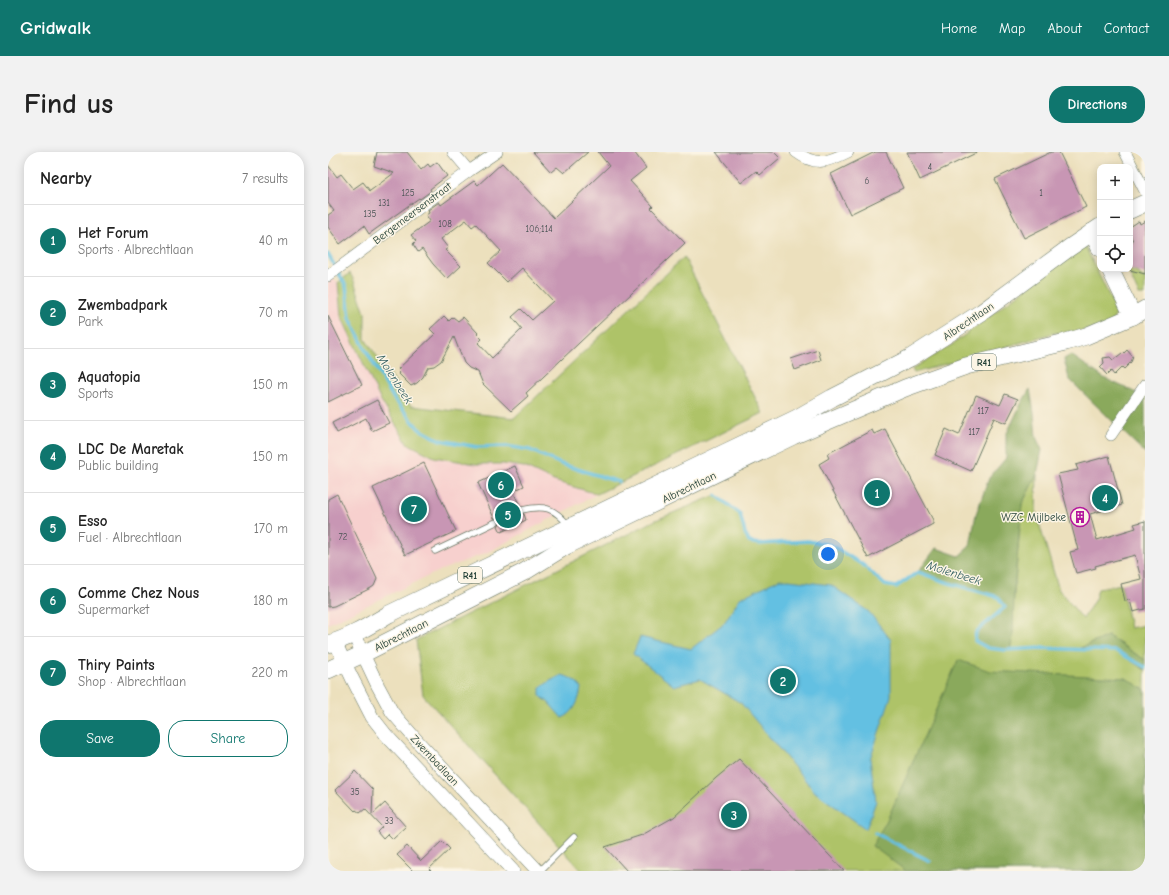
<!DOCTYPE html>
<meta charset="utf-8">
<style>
body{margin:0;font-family:"Comic Neue",sans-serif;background:#f2f2f2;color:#222}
.controls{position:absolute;right:12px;top:12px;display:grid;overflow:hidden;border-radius:8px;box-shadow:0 2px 10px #0003}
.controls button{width:36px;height:36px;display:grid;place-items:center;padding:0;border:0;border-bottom:1px solid #e0e0e0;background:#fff;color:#222;font:20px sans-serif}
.you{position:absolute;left:500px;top:402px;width:14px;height:14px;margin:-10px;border:3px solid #fff;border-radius:50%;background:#1a73e8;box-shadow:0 0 0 6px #1a73e833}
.badge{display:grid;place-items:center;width:26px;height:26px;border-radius:50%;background:#0f766e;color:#fff;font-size:13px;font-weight:700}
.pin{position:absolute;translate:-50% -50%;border:2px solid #fff;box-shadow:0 1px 4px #0006}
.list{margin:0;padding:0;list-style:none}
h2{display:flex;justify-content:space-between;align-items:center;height:52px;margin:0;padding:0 16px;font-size:17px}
h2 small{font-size:13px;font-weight:400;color:#767676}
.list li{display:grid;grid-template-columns:26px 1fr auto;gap:12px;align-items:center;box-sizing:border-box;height:72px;padding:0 16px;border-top:1px solid #e0e0e0}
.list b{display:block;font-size:15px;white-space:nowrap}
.list p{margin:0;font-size:13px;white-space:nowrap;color:#767676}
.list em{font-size:13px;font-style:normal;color:#767676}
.actions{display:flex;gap:8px;padding:12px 16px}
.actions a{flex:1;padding:9px 0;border:1px solid #0f766e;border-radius:16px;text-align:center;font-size:14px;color:#0f766e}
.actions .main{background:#0f766e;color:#fff}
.icon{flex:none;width:22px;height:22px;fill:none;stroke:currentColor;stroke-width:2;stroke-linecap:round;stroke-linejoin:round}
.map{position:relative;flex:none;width:817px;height:719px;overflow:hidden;border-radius:16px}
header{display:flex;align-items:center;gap:24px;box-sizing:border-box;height:56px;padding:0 20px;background:#0f766e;color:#fff}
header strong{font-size:19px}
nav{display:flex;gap:22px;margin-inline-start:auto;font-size:14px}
.intro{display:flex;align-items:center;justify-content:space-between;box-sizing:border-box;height:96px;padding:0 24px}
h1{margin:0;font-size:28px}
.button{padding:10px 18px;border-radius:16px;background:#0f766e;color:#fff;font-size:14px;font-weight:700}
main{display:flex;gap:24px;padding:0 24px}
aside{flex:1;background:#fff;border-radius:16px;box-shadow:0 2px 10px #0003}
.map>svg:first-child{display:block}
.built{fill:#f7d0ce}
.green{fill:#aec367;stroke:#66804e}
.forest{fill:#8aa95c;stroke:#547348}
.water{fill:#64c0e2;stroke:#427e8b}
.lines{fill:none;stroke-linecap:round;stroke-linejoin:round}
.stream{stroke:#64c0e2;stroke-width:3.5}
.building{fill:#c896b4}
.service-casing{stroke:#677664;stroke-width:7}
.minor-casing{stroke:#677664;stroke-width:12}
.tertiary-casing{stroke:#677664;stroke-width:14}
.primary-casing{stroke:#677664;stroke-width:18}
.service{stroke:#fff;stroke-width:5.5}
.minor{stroke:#fff;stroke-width:11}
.tertiary{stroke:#fff;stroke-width:13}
.primary{stroke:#fff;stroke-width:17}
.labels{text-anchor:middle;stroke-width:3;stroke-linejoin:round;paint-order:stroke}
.number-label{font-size:9px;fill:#495354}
.shield{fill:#fcf5e5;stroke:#617469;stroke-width:1}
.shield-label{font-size:10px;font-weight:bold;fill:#1f3d34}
.street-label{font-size:11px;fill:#1f3d34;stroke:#fcf5e5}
.poi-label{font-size:11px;fill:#1f3d34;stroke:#fcf5e5;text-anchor:end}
.water-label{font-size:12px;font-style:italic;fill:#305e60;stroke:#fcf5e5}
</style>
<header>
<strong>Gridwalk</strong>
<nav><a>Home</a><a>Map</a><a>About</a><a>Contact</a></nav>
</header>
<div class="intro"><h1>Find us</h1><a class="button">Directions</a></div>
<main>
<aside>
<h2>Nearby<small>7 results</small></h2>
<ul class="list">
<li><span class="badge">1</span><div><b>Het Forum</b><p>Sports · Albrechtlaan</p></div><em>40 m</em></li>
<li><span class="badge">2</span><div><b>Zwembadpark</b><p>Park</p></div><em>70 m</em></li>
<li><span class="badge">3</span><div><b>Aquatopia</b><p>Sports</p></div><em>150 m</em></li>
<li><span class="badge">4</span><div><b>LDC De Maretak</b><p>Public building</p></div><em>150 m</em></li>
<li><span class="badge">5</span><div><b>Esso</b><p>Fuel · Albrechtlaan</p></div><em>170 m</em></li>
<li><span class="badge">6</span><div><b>Comme Chez Nous</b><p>Supermarket</p></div><em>180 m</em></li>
<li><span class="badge">7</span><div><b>Thiry Paints</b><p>Shop · Albrechtlaan</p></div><em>220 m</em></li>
</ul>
<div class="actions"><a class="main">Save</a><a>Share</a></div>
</aside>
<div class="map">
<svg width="817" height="719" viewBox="0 0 817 719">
<rect width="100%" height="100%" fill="#fcf5e5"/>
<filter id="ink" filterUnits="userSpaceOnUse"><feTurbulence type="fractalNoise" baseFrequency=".025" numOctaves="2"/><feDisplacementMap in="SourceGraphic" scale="8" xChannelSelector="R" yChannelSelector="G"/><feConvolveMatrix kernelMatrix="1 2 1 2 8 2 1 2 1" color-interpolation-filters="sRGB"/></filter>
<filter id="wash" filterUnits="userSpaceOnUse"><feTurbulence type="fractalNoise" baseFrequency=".012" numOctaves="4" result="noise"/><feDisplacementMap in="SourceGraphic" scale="16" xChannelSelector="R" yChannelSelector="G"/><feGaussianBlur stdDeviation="0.9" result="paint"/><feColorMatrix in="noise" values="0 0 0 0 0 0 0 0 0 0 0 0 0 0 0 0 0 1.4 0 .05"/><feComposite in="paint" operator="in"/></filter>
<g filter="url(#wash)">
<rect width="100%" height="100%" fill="#ece0bd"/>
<path class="built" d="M0,124H1L10,131L13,164L52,247L79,291L106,305L148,312H176L196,315L226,329L269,342L158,401L111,419L0,472Z"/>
<g class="green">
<path d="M756,92L789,160L782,174L755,179L726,181L586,221L584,217L625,192Z"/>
<path d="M356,105L435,261L269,342L226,329L196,315L176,312H148L106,305L79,291L52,247L13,164L10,131L22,121L26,129L37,161V187L83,254L186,266Z"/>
<path d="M799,117L810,120L812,124L817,126V143H811Z"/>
<path d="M709,322L708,361L731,438L755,467L767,447L770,437L793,432L802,476L817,473V508L780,484L751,497L788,499L817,515V719H254L95,543L88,488L328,368L388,343L412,362L417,381L421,390L431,392L480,389L503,393L535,413L557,433L568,435L590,420L621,431L670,445L677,455L648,480L660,496L681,498L694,352Z"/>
</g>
<g class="forest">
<path d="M743,203L776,226L817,245V301L741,227L736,207Z"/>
<path d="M702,237L706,261L708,285L714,298L709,322L694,352L686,439L685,485L682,498L660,496L647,489L648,480L677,455L671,445L621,431L590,420L608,396L631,404L642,394L648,362L661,326L678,306V283L694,250Z"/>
<path d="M780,484L817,508V518L788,499L750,497Z"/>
<path d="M630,508L662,519L798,526L817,538V719H578L544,694L559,668Z"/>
</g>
<g class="water">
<path d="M452,427L503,433L541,460L563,488V544L542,607L548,649L538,677L487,640L413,551L372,527L346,534L305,502L312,485L363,497L396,471L412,446Z"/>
<path d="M234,523C242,525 248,529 253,535C252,547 246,562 234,566L220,550L212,544V536L222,529Z"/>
</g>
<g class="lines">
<g class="stream">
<path d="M0,102L18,134L22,166L37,197L66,247L91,277L112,288L149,295L178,294L202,298L233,312L291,330"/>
<path d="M388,343L412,362L417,381L421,390L431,392L480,389L503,393L535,413L557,433L568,435L590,420L621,431L670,445L677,455L648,480L647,489L660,496L677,498L714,496L788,499L817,515"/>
<path d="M547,681L602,709"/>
</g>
</g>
<g id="blocks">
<g class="building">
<path d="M49,0H79L93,18L100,12L102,15L109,10L119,24L102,37L103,39L92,47L91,46L41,82L36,74L12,92L0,75V63L6,59L0,51V13L9,25L13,22L25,37L35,30L42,39L66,21L46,14Z"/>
<path d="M205,0H260L236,21L229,15L223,20Z"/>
<path d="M270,0H306L318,16L302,29L325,54L323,56L357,91L198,241L200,244L183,259L155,232L150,220L141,216L136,211L126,185L113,209L106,214L100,215L95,225L89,231L83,234L70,221L72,219L70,217L107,182L102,177L116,164L121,169L125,165L130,169L135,165L150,181L149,182L154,187L150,191L164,206L194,177L184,165L193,157L204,168L225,149L194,116L179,130L160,111L173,99L148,72L144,75L138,68L113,87L120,96L117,98L133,114L119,127L105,112L94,97L90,100L85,92L88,89L83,83L102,69L98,63L101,61L100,58L111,50L113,53L146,29L150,33L174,11L226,66L281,14Z"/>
<path d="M388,0H446L452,6L432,23L428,19L413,31Z"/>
<path d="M547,0H558L575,36L522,62L503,22Z"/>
<path d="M579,0H650L592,28Z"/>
<path d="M723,0H731L758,55L696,86L667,27Z"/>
<path d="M811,69L812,72L817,69V122L802,118V91L805,89L802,82V75Z"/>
<path d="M0,164L34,233L0,250Z"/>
<path d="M490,198L493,208L467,218L463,207Z"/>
<path d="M799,198L805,205L803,210L796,217L794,215L786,223L783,219L779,223L772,215L776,211L775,206L782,205L785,208L794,201L795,202Z"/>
<path d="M677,242L690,247L678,271L666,266L643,319L607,303L618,277L631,283L648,243L672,253Z"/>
<path d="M49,248L61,271L44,279L38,266L9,281L4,271Z"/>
<path d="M557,277L605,368V372L540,406L491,312L501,306L499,302L544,278L546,282Z"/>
<path d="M781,304L794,353L762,362L769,388L808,376L806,372L817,369V457L805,460L802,448L797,449L793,432L813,427L807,403L767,414L768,416L748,421L742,400L750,398L730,322L750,318L748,313Z"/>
<path d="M96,311L128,379L77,403L45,336Z"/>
<path d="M187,314L196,334L185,339L192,354L190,359L192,362H196L198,368L173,380L170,374L172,371V368L169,366H166L150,331Z"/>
<path d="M9,342L49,427L46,434L43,436L6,454L0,455V347Z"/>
<path d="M411,607L516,719H299L277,695L314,683L346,665L388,626Z"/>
<path d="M27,619L45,638L44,663L57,651L78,675L65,687L60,682L55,687L49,680L54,675L37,657L32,661L28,658L27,659L7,638Z"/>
<path d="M114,689L122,697L101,717L103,719H83L84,718L69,703L79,694L93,709Z"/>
</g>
</g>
</g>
<g filter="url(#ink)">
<use href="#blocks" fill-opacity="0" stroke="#677664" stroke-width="1"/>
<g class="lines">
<g class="service-casing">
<g id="service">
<path d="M194,358C216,353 226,355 241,374"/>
<path d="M107,399L168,370"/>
<path d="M212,719L246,685"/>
</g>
</g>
<g class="minor-casing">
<g id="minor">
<path d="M125,0L141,19"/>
<path d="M468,0C488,15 500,10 520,0"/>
<path d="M797,0L817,39"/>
<path d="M0,124L141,19L169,0"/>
<path d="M783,283L817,233"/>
</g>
</g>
<g class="tertiary-casing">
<g id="tertiary">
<path d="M25,481L50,534L64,560L91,591L210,719"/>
<path d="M7,490L24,526L44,565L59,584L185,719"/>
</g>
</g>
<g class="primary-casing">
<g id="primary">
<path d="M802,58L817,51"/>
<path d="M764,80L772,96"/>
<path d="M782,117L805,164"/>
<path d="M0,492C22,486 42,473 61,462L398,300L469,266L504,246L582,206L654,160L741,96L772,75"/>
<path d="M0,518L35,502L196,420L238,394L465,284L577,236L638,214L738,190L758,184L805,164L817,157"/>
</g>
</g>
<use href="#service" class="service"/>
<use href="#minor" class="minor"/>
<use href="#tertiary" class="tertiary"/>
<use href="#primary" class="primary"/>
</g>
</g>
<defs>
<g id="building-ring" transform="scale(1)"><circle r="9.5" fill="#fcf5e5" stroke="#b5179e" stroke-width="1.5"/><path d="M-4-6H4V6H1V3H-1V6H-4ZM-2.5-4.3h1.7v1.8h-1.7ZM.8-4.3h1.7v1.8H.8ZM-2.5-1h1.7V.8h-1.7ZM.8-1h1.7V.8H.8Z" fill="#b5179e"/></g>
</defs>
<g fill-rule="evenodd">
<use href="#building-ring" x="752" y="365"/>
</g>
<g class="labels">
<g class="number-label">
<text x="602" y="18">4</text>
<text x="539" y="32">6</text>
<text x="80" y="44">125</text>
<text x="713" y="44">1</text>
<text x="56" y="54">131</text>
<text x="42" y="65">135</text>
<text x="117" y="75">108</text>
<text x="211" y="80">106;114</text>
<text x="655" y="262">117</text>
<text x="646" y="283">117</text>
<text x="15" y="388">72</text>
<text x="27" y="643">35</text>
<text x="61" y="672">33</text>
</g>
<g class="shield">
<rect x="644" y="202" width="24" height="16" rx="3"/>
<rect x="130" y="415" width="24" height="16" rx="3"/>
</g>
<g class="shield-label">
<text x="656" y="214">R41</text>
<text x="142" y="427">R41</text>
</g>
<g class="street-label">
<text transform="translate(84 61) rotate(-37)" y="4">Bergemeersenstraat</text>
<text transform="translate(640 169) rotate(-34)" y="4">Albrechtlaan</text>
<text transform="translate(361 335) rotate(-26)" y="4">Albrechtlaan</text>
<text transform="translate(73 483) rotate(-27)" y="4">Albrechtlaan</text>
<text transform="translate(107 608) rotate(47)" y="4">Zwembadlaan</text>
</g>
<g class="poi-label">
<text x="738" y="369">WZC Mijlbeke</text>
</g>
<g class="water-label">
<text transform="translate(67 227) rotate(58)" y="4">Molenbeek</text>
<text transform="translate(626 421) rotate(17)" y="4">Molenbeek</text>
</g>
</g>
</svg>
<div class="controls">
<button>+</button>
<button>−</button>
<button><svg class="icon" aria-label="locate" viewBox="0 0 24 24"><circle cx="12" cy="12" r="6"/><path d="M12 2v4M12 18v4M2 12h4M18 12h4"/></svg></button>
</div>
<div class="you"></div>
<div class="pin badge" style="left:549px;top:341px">1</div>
<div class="pin badge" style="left:455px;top:529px">2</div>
<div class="pin badge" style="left:406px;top:663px">3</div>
<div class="pin badge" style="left:777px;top:346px">4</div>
<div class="pin badge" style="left:180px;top:363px">5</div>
<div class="pin badge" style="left:173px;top:333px">6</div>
<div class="pin badge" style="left:86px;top:357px">7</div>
</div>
</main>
